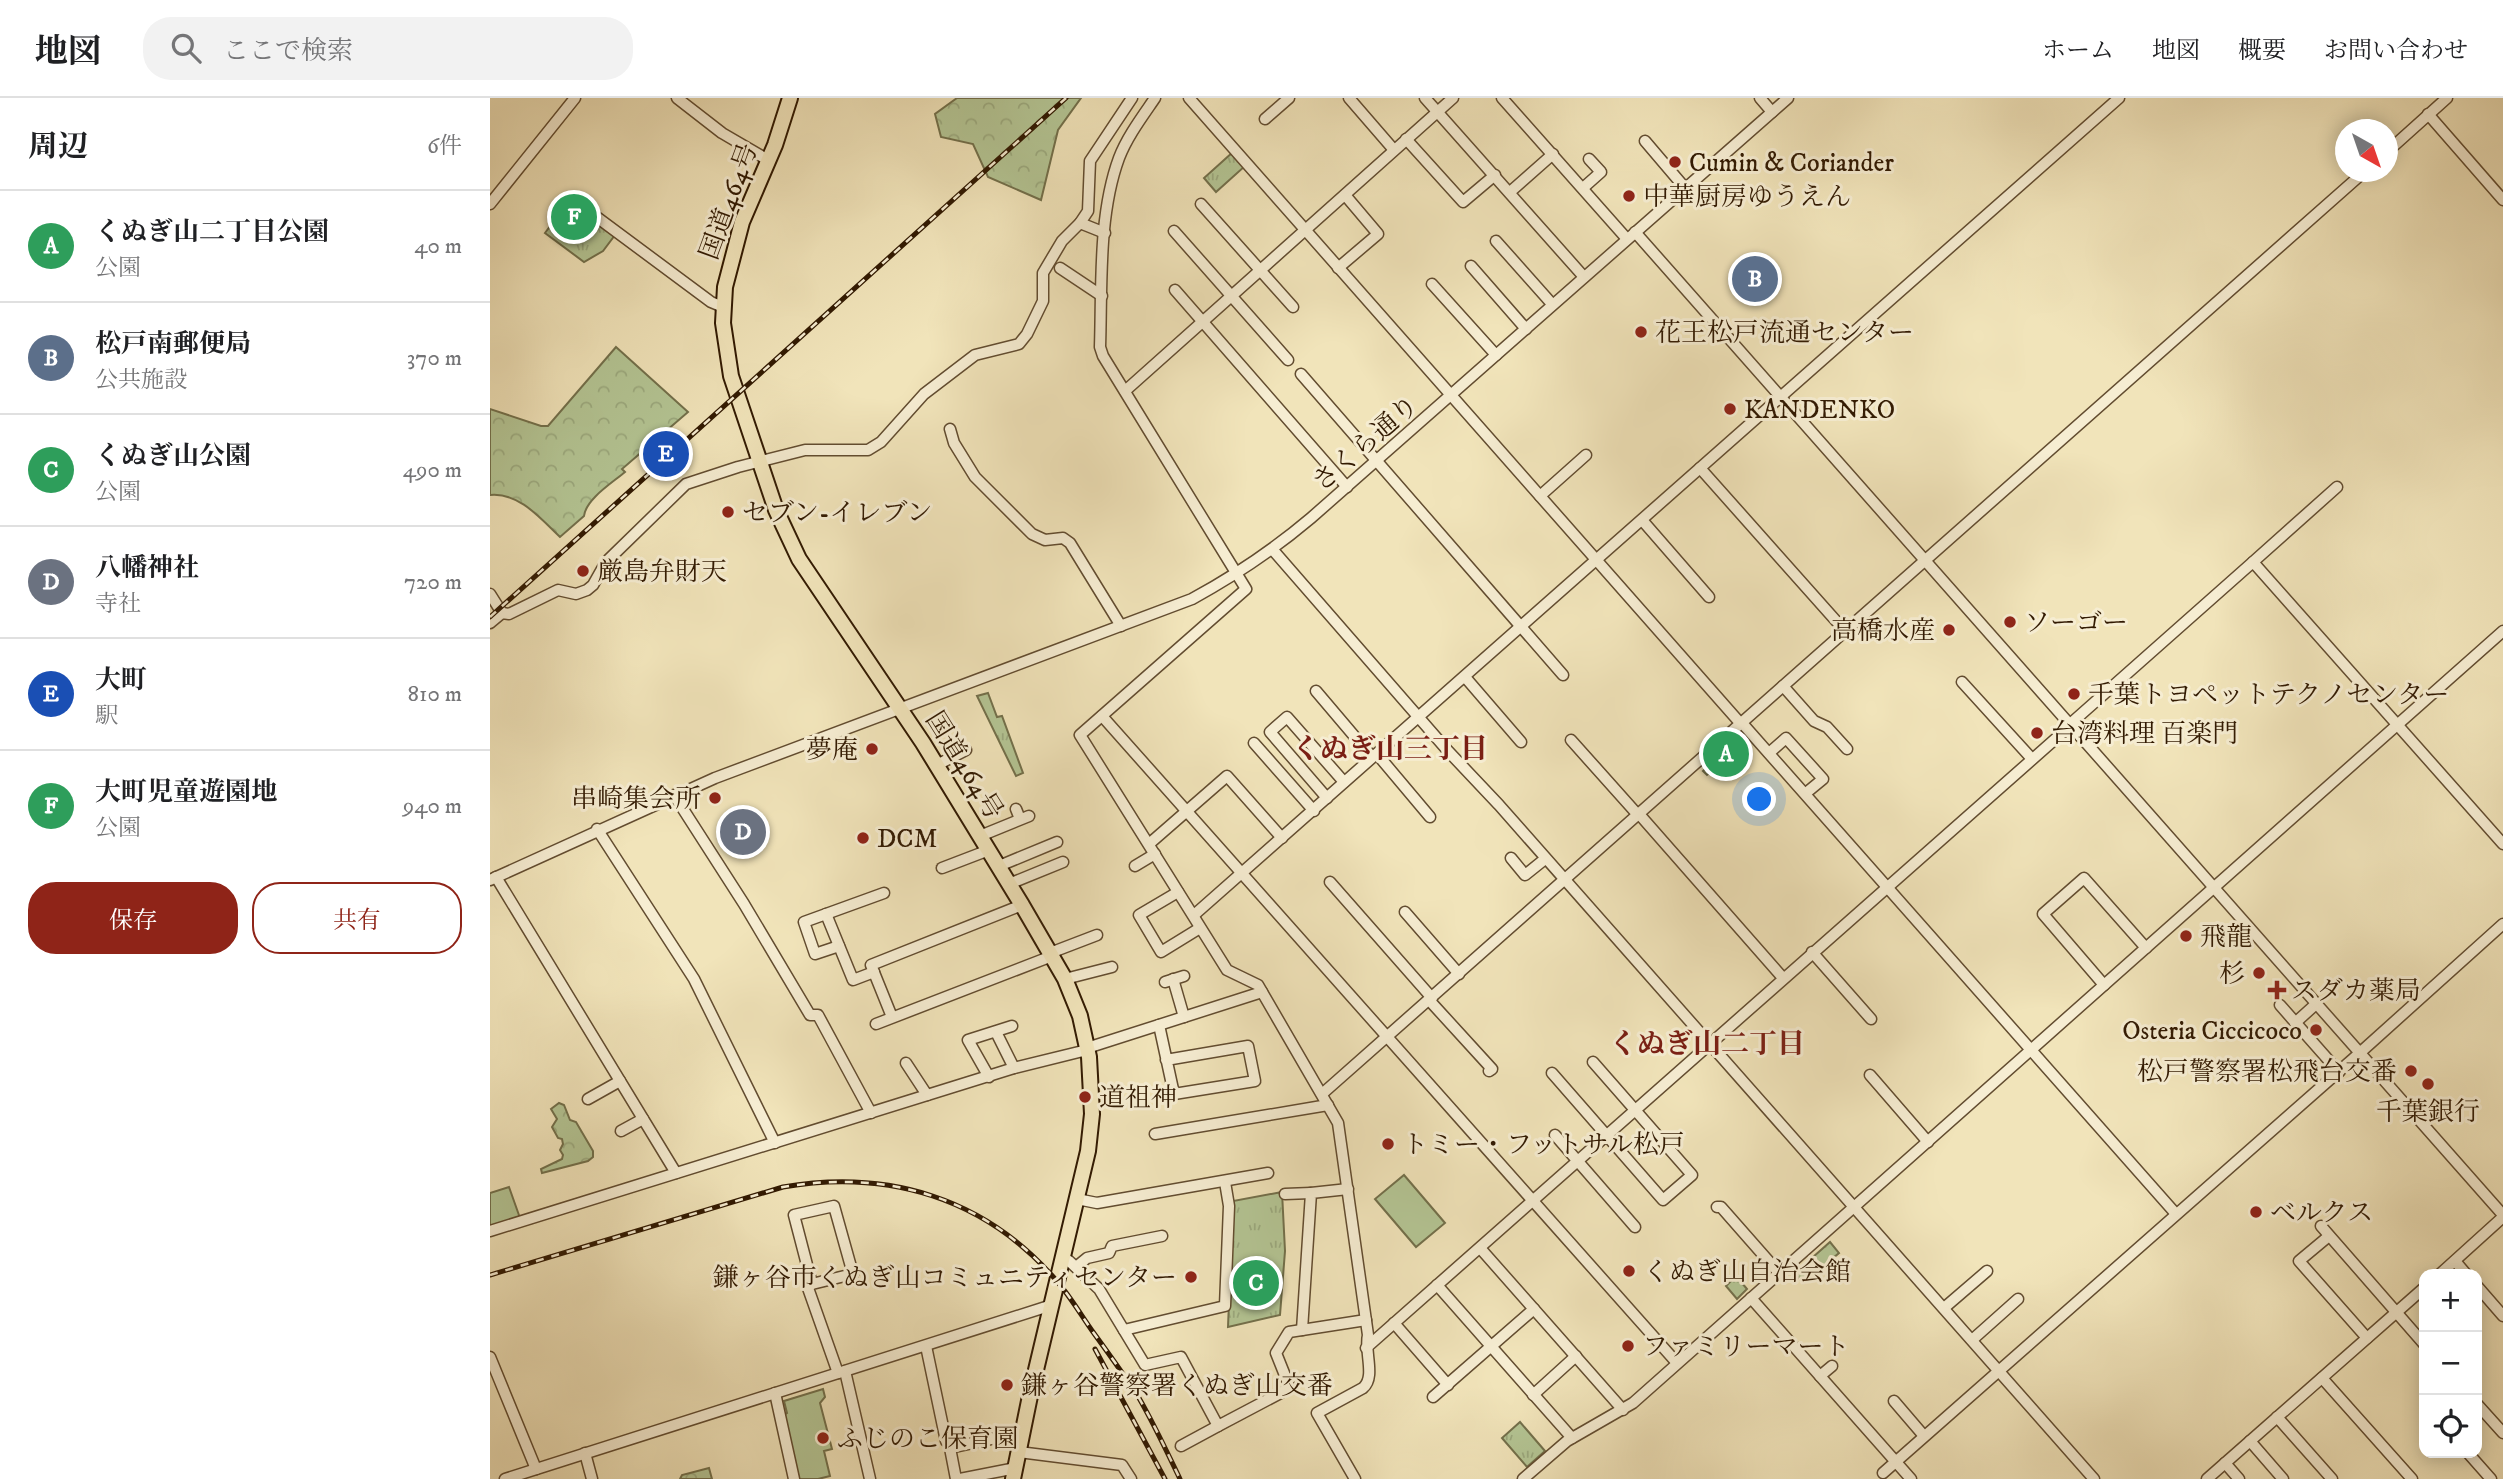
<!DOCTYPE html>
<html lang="ja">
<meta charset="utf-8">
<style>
body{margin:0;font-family:"IM FELL DW Pica","Noto Serif JP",serif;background:#f2f2f2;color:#202124}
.controls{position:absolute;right:21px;bottom:21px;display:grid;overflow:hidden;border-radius:14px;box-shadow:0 4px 18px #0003}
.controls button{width:63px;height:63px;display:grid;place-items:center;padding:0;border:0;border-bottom:2px solid #e0e0e0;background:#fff;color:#202124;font:35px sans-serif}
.compass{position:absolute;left:1845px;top:21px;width:63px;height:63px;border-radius:50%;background:#fff;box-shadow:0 4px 18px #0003;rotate:140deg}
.you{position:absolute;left:1270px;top:702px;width:24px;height:24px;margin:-18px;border:5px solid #fff;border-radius:50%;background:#1a73e8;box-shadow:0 0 0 10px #1a73e833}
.badge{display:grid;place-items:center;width:46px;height:46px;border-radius:50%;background:#8f2418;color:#fff;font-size:23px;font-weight:700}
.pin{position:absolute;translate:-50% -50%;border:4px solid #fff;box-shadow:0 2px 7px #0006}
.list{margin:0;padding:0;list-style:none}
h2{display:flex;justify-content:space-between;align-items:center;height:91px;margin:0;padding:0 28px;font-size:30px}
h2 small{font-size:23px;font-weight:400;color:#757577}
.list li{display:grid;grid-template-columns:46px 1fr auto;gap:21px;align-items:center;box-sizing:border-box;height:112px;padding:0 28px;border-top:2px solid #e0e0e0}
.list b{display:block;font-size:26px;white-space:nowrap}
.list p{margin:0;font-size:23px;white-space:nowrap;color:#757577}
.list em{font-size:23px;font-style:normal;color:#757577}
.actions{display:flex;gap:14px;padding:21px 28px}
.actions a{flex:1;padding:16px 0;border:2px solid #8f2418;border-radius:28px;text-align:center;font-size:24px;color:#8f2418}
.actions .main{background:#8f2418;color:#fff}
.icon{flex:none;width:38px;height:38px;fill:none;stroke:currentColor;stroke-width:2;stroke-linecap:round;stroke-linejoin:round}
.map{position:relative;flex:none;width:2013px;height:1381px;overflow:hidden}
header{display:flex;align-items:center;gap:42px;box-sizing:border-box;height:98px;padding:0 35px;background:#fff;border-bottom:2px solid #e0e0e0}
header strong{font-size:33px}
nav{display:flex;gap:38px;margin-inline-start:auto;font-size:24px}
.search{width:490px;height:63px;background:#f2f2f2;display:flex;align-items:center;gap:18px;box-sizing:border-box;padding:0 24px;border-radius:28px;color:#757577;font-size:26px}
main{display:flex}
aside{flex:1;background:#fff}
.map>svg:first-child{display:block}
.grass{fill:#b4c594;stroke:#73704b;stroke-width:2}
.forest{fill:url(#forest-crowns);stroke:#73704b;stroke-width:2}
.park{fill:url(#park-tufts);stroke:#73704b;stroke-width:2}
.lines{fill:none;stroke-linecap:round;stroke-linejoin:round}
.minor-casing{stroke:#624c30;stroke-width:13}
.highway-casing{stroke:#321a02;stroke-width:18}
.minor{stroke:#f6edd2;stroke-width:10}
.highway{stroke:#f1e4ba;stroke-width:14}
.rail-casing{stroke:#321a02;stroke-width:5}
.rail{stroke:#f6edd2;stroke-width:2.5;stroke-dasharray:8;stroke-linecap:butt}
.poi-dot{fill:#8f2418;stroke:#f6edd2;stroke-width:2.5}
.labels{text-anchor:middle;stroke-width:6;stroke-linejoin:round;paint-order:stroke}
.poi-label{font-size:26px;fill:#321a02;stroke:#f6edd2;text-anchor:start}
.street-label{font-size:26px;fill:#321a02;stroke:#f6edd2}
.neighbourhood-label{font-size:28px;font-weight:bold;fill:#7a1f14;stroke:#f6edd2}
</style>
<header>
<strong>地図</strong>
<div class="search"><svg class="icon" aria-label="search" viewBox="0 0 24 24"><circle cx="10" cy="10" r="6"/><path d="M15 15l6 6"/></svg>ここで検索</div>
<nav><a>ホーム</a><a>地図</a><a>概要</a><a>お問い合わせ</a></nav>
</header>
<main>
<aside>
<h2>周辺<small>6件</small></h2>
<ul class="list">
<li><span class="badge" style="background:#2e9e5b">A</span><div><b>くぬぎ山二丁目公園</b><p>公園</p></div><em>40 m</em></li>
<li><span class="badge" style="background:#5c6f8a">B</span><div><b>松戸南郵便局</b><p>公共施設</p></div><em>370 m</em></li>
<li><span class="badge" style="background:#2e9e5b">C</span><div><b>くぬぎ山公園</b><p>公園</p></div><em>490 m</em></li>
<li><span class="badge" style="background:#6b7280">D</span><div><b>八幡神社</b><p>寺社</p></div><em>720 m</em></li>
<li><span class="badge" style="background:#1a4fb4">E</span><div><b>大町</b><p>駅</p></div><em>810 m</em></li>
<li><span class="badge" style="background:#2e9e5b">F</span><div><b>大町児童遊園地</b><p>公園</p></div><em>940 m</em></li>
</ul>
<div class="actions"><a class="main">保存</a><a>共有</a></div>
</aside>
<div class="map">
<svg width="2013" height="1381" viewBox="0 0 2013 1381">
<defs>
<pattern id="forest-crowns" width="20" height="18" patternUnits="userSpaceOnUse" patternTransform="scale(1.75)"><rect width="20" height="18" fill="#b4c594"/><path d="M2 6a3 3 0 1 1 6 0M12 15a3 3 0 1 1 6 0" fill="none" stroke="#9ba97e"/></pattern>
<pattern id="park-tufts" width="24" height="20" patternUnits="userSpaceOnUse" patternTransform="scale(1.75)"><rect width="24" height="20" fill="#b4c594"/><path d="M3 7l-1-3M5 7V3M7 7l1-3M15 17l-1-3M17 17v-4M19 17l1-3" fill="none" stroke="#9ba97e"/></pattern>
</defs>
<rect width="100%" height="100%" fill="#f1e4ba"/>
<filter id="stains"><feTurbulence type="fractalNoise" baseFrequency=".00286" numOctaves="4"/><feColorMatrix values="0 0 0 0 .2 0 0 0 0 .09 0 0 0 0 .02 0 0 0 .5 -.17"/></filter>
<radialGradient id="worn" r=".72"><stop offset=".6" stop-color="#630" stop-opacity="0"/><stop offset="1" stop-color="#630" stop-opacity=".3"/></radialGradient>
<g class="grass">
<path d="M914,1077L955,1125L926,1149L885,1101Z"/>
<path d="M19,1089L30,1120L0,1130V1095Z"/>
<path d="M333,1291L335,1299L330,1305L342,1351L334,1353L340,1378L328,1381H308L294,1317L297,1315L294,1303Z"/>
</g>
<g class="forest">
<path d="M467,0H591L568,32L551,102L498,79L483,46L451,39L445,16Z"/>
<path d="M126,249L198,314L132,371L135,374C122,385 96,401 94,418L70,439C51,421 29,394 0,397V311L51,328H58Z"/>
<path d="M69,1005L74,1007L80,1022L86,1024L103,1053V1059L98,1063L52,1075L51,1071L72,1061L73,1057L70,1052L73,1046L72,1041L68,1040L62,1029L67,1021L61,1011Z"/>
<path d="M219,1370L222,1381H190L192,1377Z"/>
</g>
<g class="park">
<path d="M743,54L755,68L726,94L714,80Z"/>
<path d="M79,103L125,137L113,153L94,164L55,135Z"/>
<path d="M498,595L507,619L512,618L533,675L526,678L487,598Z"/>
<path d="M1252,638L1260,639L1217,677L1213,673Z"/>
<path d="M792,1094L795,1153L790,1217L738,1229L743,1103Z"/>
<path d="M1340,1144L1349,1155L1313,1185L1305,1175Z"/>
<path d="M1246,1178L1257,1191L1247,1201L1236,1188Z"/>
<path d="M1030,1324L1055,1353L1037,1369L1012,1340Z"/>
</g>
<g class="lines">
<g class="minor-casing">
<g id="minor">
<path d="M187,0L232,35L278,62"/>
<path d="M665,0C652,19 637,39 629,60C608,117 612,188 610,249L613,258L756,491L590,637L737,872L768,887L848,1025L878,1237C874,1254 886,1279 873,1290L827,1315L865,1381"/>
<path d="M699,0L1251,626"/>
<path d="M859,0L904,52"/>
<path d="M935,0L1094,179"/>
<path d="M1012,0L1137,141"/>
<path d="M1270,0L1282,14"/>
<path d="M1938,16L2013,102"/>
<path d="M775,21L799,0"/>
<path d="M916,41L973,104L1005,77"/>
<path d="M1155,43L1195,90"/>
<path d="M1898,53L1957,0"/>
<path d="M1093,90L1111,74L1099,61"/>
<path d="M1020,94L1063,56"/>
<path d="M81,100L221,204L233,209"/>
<path d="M0,106L85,0"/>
<path d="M711,106L803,209"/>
<path d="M590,125L615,135"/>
<path d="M684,133L798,262"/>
<path d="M1145,134L2013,1117"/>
<path d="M1006,143L1062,206"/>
<path d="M981,168L1036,231"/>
<path d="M570,170L612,198"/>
<path d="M848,170L888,136L855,97"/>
<path d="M942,186L1006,257"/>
<path d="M685,192L857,389"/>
<path d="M811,276L1073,577"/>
<path d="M635,293L963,0"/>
<path d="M460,331L464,345L485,379L542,436L555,442L573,440L580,445L631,528"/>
<path d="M1210,370L1355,533"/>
<path d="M1050,398L1096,357"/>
<path d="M1152,422L1219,499"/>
<path d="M783,452L958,653L1009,707L1604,1381"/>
<path d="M1763,464L1847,389"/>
<path d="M0,496L12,515"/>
<path d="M0,525L12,515L19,516L68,492L86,496L97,492L103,487L116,464L196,386L248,369L315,352H378L391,344L434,296L485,257L529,246L537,236L553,203V175L572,143L590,125L598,113L600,63L642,0"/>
<path d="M975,579L1031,644"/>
<path d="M1472,584L1542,661"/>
<path d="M1293,588L1324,623L1337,629L1357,651"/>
<path d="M826,593L882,659"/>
<path d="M612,618L1187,1265"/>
<path d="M1252,625L1686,1116"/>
<path d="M1579,627L1763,464L2013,746"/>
<path d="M1081,642L1148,717"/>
<path d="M764,645L824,713"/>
<path d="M1279,655L1296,640L1333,681L1316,695"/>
<path d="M887,656L940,719"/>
<path d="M447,667L476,652"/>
<path d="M184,697L254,806L320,917H328L381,1015"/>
<path d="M837,700L780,634L797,619L854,684"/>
<path d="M526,711L530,721"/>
<path d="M1149,716L1293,880"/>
<path d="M107,731L204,881L285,1045"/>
<path d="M490,738L539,718"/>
<path d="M659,746L737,678L792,740"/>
<path d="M1021,760L1035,777L1055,761"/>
<path d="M509,768L567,744"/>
<path d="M645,768L665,756"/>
<path d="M452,770L499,752"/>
<path d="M6,779L186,1075"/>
<path d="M0,782L225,680L702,501C746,477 782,453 821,420L1298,0"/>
<path d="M840,784L942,900"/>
<path d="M519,786L573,764"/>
<path d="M688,794L649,817L671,854L710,830"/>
<path d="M915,814L969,876"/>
<path d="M336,816L363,882L384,874"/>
<path d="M704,817L1629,0"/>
<path d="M349,848L325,856L314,824L394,795"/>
<path d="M1322,854L1381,921"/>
<path d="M560,855L607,837"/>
<path d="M575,881L622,869"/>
<path d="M683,881L694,919"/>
<path d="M675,884L694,878"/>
<path d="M1614,887L1553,816L1594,780L1656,850"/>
<path d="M939,902L1002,971L999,973"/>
<path d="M1790,907L1849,974"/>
<path d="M402,919L381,867L532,807"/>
<path d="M1805,925L1826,906"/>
<path d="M386,926L562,858"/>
<path d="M669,927L684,996L765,983L758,948L676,962"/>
<path d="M506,934L524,970"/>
<path d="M597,950L772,894"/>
<path d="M416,965L437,997"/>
<path d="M1062,975L1173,1102L1202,1077L1103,964"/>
<path d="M1380,977L1438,1044"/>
<path d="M499,979L478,942L522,928"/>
<path d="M832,996L1874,74"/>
<path d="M98,1001L130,983"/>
<path d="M131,1033L153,1021"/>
<path d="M665,1036L838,1007"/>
<path d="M1065,1037L1145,1129"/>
<path d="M795,1096L821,1095"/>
<path d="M587,1101L607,1105L778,1075"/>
<path d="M1227,1109H1231L1289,1175"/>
<path d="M1831,1128L1934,1246"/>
<path d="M0,1133L524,970L597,952"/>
<path d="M1839,1138L1809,1163L1877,1240"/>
<path d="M990,1150L1133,1312"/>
<path d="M574,1161L579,1163L609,1191L655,1267L691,1259L728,1328L800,1290L786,1255L799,1234L876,1222"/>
<path d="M1965,1163L1976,1176"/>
<path d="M586,1169L597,1160L619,1155L622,1148L672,1138"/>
<path d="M1950,1176L2013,1119"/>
<path d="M322,1186L304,1117L344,1108L363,1176L322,1186L318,1190L348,1275"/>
<path d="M947,1187L1082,1340"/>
<path d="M1987,1188L2013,1218"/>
<path d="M1261,1200L1421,1381"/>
<path d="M1454,1210L1497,1173"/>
<path d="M904,1225L958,1287"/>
<path d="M634,1232L735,1208L739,1108L735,1084"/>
<path d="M812,1232L821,1095L858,1091"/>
<path d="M1482,1242L1528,1201"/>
<path d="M436,1248L456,1343"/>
<path d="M876,1250L1580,628"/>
<path d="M0,1259L46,1371"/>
<path d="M355,1273L380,1381"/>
<path d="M1330,1278L1342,1268"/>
<path d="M1832,1280L1922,1381"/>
<path d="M285,1295L304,1381"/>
<path d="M1043,1297L1086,1258"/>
<path d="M943,1299L1044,1211"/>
<path d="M1404,1303L1434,1338"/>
<path d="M1987,1306L2013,1335"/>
<path d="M1787,1319L1842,1381"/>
<path d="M1760,1343L1793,1381"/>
<path d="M691,1348L728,1328"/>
<path d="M529,1354L632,1367L641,1381"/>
<path d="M95,1355L102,1381"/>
<path d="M1978,1355L2001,1381"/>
<path d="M1735,1365L1749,1381"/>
<path d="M1393,1375L1863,961L2013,826"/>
<path d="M15,1381L562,1207"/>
<path d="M466,1381L460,1350L533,1334"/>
<path d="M470,1381L526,1370"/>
<path d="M1033,1381L1077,1343L1143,1305L2013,533"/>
<path d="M1717,1381L1934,1190"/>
</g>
</g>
<g class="highway-casing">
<path id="highway" d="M300,0L285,47L252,124L235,189L233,225L241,278L286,412L309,461L433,645L532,807L575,881L590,918L599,959L602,1016L598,1053L541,1293L523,1381"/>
</g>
<use href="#minor" class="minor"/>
<use href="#highway" class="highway"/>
<g class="rail-casing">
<g id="rail">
<path d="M0,519L576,0"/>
<path d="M0,1177L293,1089C399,1071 495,1100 566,1182C580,1198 591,1217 603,1234C619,1256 635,1278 649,1300C664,1326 677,1354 690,1381"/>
<path d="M605,1251L675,1381"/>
</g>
</g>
<use href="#rail" class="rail"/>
</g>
<g class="poi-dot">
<circle cx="1185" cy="64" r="7"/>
<circle cx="1139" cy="98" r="7"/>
<circle cx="1151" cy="234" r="7"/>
<circle cx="1240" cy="311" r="7"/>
<circle cx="238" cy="414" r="7"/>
<circle cx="93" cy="473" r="7"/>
<circle cx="1520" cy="524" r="7"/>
<circle cx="1459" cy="532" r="7"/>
<circle cx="1584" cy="596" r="7"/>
<circle cx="1547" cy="635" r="7"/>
<circle cx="382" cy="651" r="7"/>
<circle cx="225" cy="700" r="7"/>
<circle cx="373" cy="740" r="7"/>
<circle cx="1696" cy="838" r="7"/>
<circle cx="1769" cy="875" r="7"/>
<path d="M1783.5 881.5h7v7h7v7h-7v7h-7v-7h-7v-7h7z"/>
<circle cx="1826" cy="932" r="7"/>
<circle cx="1921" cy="973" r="7"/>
<circle cx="1938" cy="986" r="7"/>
<circle cx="595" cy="999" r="7"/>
<circle cx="898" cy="1046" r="7"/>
<circle cx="1766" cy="1114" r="7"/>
<circle cx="1139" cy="1173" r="7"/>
<circle cx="701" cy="1179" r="7"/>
<circle cx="1138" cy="1248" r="7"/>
<circle cx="517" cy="1287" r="7"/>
<circle cx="333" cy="1340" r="7"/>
</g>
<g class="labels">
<g class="poi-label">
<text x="1199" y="73">Cumin &amp; Coriander</text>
<text x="1153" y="107">中華厨房ゆうえん</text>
<text x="1165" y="243">花王松戸流通センター</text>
<text x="1254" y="320">KANDENKO</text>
<text x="252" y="423">セブン-イレブン</text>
<text x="107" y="482">厳島弁財天</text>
<text x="1534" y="533">ソーゴー</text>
<text x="1445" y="541" text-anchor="end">高橋水産</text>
<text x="1598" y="605">千葉トヨペットテクノセンター</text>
<text x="1561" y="644">台湾料理 百楽門</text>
<text x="368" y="660" text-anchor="end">夢庵</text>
<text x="211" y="709" text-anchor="end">串崎集会所</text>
<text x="387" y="749">DCM</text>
<text x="1710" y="847">飛龍</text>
<text x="1755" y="884" text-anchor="end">杉</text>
<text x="1801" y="901">スダカ薬局</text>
<text x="1812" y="941" text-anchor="end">Osteria Ciccicoco</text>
<text x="1907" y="982" text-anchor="end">松戸警察署松飛台交番</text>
<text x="609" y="1008">道祖神</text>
<text x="1938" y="1022" text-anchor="middle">千葉銀行</text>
<text x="912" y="1055">トミー・フットサル松戸</text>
<text x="1780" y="1123">ベルクス</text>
<text x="1153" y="1182">くぬぎ山自治会館</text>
<text x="687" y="1188" text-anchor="end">鎌ヶ谷市くぬぎ山コミュニティセンター</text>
<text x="1152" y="1257">ファミリーマート</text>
<text x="531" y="1296">鎌ヶ谷警察署くぬぎ山交番</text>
<text x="347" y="1349">ふじのこ保育園</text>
</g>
<g class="street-label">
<text transform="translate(238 103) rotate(-70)" y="9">国道464号</text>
<text transform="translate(875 345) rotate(-41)" y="9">さくら通り</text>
<text transform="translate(475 667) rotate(58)" y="9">国道464号</text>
</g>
<g class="neighbourhood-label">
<text x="900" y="660">くぬぎ山三丁目</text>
<text x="1217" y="955">くぬぎ山二丁目</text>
</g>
</g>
<rect width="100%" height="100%" filter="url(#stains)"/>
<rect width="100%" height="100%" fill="url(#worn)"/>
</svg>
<div class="controls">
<button>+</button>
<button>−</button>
<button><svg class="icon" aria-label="locate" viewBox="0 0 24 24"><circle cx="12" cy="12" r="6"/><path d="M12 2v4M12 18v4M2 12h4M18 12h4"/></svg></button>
</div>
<svg class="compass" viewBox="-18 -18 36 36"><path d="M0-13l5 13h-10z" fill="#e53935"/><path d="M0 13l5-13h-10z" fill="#757577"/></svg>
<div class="you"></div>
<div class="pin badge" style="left:1236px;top:656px;background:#2e9e5b">A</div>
<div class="pin badge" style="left:1265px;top:181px;background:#5c6f8a">B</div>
<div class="pin badge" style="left:766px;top:1185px;background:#2e9e5b">C</div>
<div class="pin badge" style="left:253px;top:734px;background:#6b7280">D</div>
<div class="pin badge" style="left:176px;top:356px;background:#1a4fb4">E</div>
<div class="pin badge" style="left:84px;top:119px;background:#2e9e5b">F</div>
</div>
</main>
